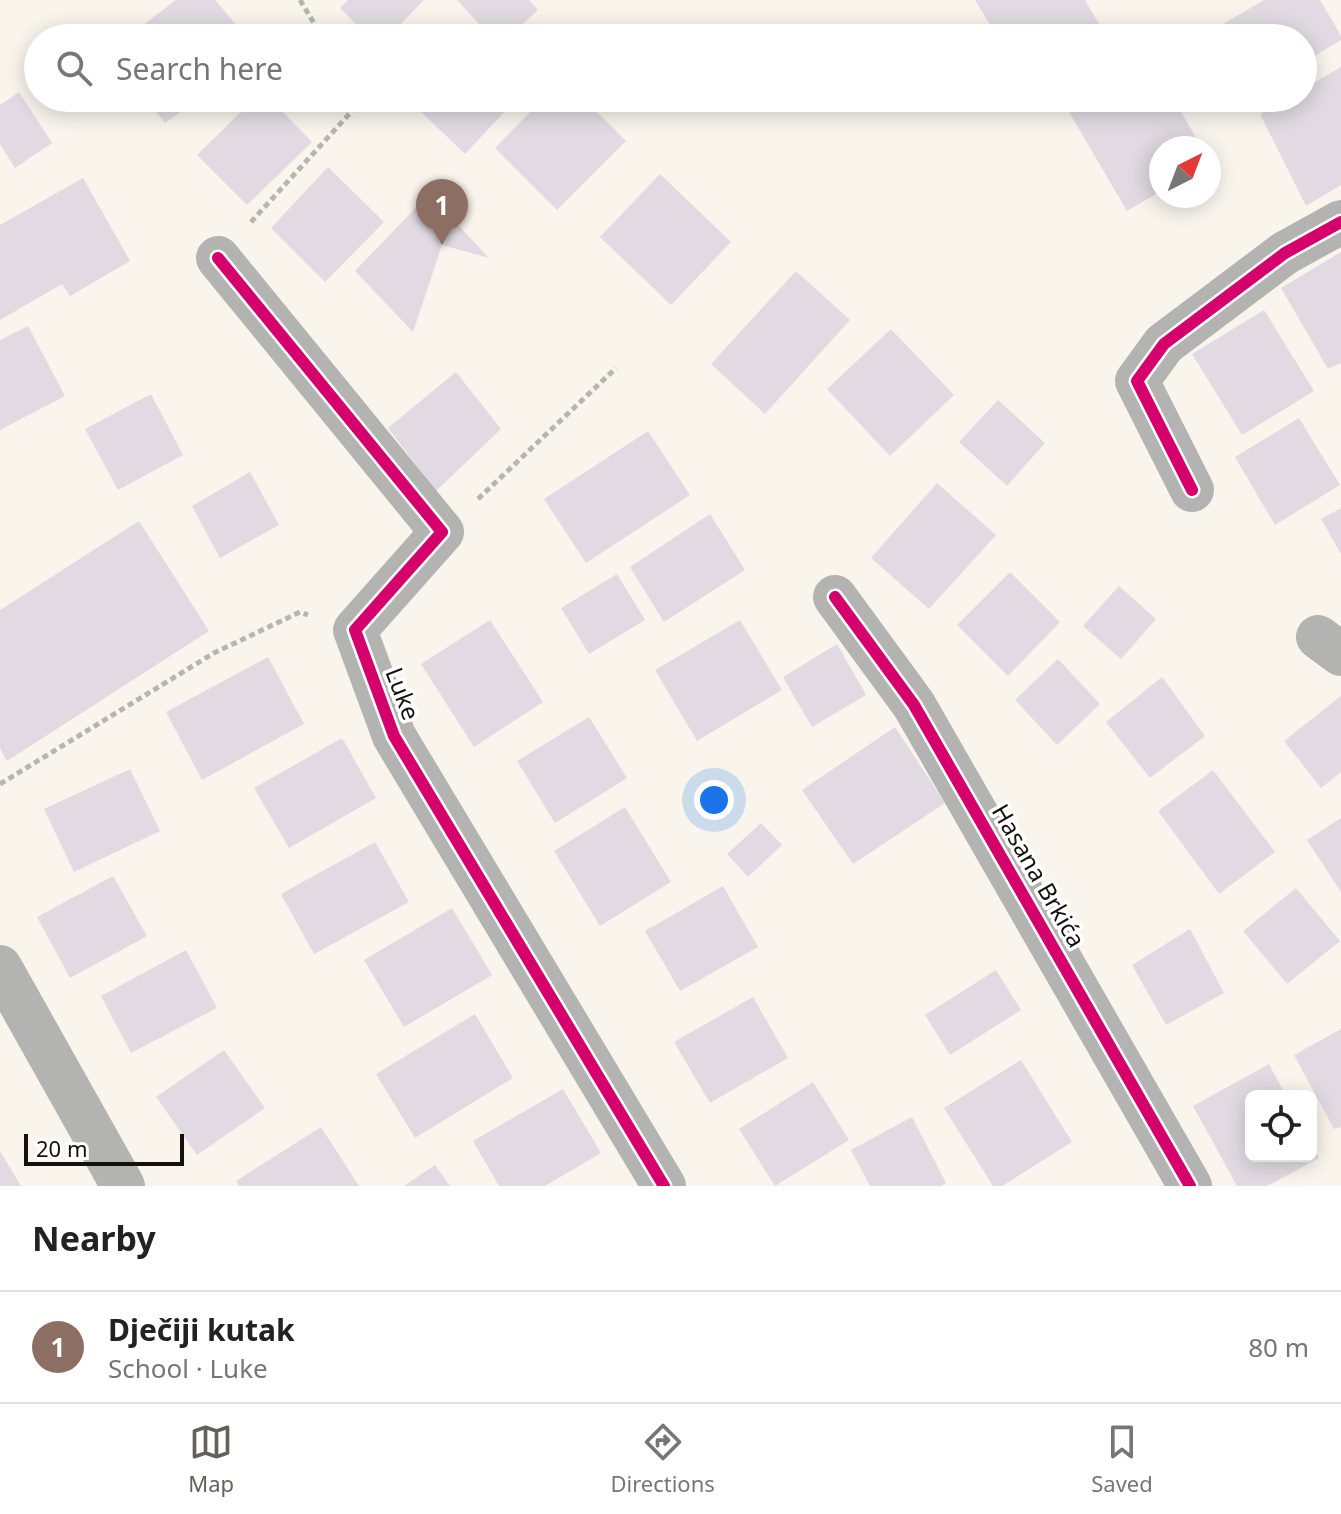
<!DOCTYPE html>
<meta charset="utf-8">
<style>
body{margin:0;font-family:"Noto Sans",sans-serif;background:#f2f2f2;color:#222}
.controls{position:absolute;right:24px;bottom:24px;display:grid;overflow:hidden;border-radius:12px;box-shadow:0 4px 20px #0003}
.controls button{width:72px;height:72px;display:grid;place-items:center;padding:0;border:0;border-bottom:2px solid #e0e0e0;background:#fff;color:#222;font:40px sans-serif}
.compass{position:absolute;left:1149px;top:136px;width:72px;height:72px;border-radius:50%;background:#fff;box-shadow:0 4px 20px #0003;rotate:42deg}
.scale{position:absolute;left:24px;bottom:20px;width:160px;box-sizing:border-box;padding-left:8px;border:4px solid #13110c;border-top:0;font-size:22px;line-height:28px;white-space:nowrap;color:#13110c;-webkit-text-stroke:6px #fff;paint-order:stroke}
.you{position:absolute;left:714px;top:800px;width:28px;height:28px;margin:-20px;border:6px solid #fff;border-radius:50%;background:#1a73e8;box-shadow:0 0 0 12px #1a73e833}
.badge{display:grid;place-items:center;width:52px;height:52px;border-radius:50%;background:#64615b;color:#fff;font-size:26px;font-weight:700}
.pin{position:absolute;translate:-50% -66px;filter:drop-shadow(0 2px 4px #0008)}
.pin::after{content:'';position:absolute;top:42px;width:28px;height:24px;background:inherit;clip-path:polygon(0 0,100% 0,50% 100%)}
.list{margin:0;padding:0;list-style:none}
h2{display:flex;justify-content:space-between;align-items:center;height:104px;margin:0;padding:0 32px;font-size:34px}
h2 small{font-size:26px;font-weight:400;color:#767676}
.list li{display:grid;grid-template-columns:52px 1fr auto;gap:24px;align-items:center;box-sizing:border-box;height:112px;padding:0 32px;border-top:2px solid #e0e0e0}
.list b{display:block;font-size:30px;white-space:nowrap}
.list p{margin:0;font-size:26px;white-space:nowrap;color:#767676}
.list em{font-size:26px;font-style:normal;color:#767676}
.icon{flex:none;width:44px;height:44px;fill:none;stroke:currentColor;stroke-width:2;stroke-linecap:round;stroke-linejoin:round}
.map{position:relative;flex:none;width:1341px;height:1186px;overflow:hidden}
.search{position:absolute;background:#fff;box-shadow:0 4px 20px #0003;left:24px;right:24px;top:24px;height:88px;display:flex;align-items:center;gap:20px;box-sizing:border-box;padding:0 28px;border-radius:44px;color:#767676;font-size:30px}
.sheet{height:216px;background:#fff}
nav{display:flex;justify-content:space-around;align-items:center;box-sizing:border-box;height:112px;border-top:2px solid #e0e0e0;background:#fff;font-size:22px;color:#767676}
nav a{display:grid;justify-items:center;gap:4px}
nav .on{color:#64615b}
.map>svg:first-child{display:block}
.building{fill:#e1dae2}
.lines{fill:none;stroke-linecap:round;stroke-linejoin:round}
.path{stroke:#b7b5b2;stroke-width:5;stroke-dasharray:6 4;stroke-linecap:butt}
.minor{stroke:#b3b4b1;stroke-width:44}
.cycleway-casing{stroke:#fff;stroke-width:17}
.cycleway{stroke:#d6006c;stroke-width:12}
.labels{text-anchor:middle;stroke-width:7;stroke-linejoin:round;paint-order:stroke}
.street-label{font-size:24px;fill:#13110c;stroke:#fff}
</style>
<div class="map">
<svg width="1341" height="1186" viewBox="0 0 1341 1186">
<rect width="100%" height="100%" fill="#f9f5ed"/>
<g class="building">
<path d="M176,0H215L247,38H126Z"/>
<path d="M348,0H424L387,38H370L340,8Z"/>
<path d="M457,0H529L538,10L507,38H492Z"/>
<path d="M975,0H1085L1099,24L1074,38H998Z"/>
<path d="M1264,0H1320L1341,36V40L1303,63V38H1215L1211,31Z"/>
<path d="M1341,67V185L1306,206L1260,114L1288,98H1303V89Z"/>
<path d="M19,92L52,143L15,168L0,144V105Z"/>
<path d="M145,98H200L165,123Z"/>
<path d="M255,98H269L312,142L247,205L197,155Z"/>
<path d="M420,98H493L506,110L465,154L414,105Z"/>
<path d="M544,98H583L626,141L557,210L495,148Z"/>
<path d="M1066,98H1173L1202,148H1161V191L1127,211L1062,100Z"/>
<path d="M328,167L384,222L325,282L271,228Z"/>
<path d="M660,174L731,242L671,305L600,237Z"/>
<path d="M83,178L130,261L70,296L62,284L0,320V225Z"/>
<path d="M429,194L489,258L442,245L413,332L355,271Z"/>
<path d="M1341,252V363L1328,369L1281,288Z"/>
<path d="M796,271L850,320L765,414L711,364Z"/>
<path d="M1264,310L1314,391L1242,435L1192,354Z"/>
<path d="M28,326L65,396L0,430V340Z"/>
<path d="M891,329L954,395L890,456L827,389Z"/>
<path d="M456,372L501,429L436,491L388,428Z"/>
<path d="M151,394L183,455L118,490L85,429Z"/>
<path d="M998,400L1045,443L1007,486L959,442Z"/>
<path d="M1299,418L1340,485L1275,525L1235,457Z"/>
<path d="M648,431L690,495L586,563L544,499Z"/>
<path d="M250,472L279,525L220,558L192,506Z"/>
<path d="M937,483L996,535L929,609L871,558Z"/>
<path d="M1341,508V554L1321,519Z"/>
<path d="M710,514L745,570L664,622L630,567Z"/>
<path d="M139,521L209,631L7,761L0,748V610Z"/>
<path d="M1010,572L1060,622L1008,676L957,625Z"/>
<path d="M617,574L645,620L589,654L561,608Z"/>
<path d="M1119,586L1156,619L1121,659L1083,626Z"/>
<path d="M490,620L543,702L474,747L421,664Z"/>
<path d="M740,620L782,690L697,741L655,670Z"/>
<path d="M837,644L866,695L812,727L783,677Z"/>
<path d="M268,657L304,724L202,780L166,712Z"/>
<path d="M1058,659L1100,704L1057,745L1015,700Z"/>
<path d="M1162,677L1205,736L1150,778L1106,722Z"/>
<path d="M1341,696V772L1321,788L1284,741Z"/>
<path d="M589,717L627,778L555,823L517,761Z"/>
<path d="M895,727L945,803L853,864L802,790Z"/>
<path d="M342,738L376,798L289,848L254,788Z"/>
<path d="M130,769L160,831L74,872L44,809Z"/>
<path d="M1213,770L1275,852L1219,894L1158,811Z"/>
<path d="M625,807L671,882L600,926L554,851Z"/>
<path d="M1341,818V892L1307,840Z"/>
<path d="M761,823L782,845L748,877L727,854Z"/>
<path d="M375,842L409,902L314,954L281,894Z"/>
<path d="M113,876L147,936L70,978L37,917Z"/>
<path d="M723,886L758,947L680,991L645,931Z"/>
<path d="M1296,888L1340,941L1287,984L1243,931Z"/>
<path d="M452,908L492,975L404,1027L364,960Z"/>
<path d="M1190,929L1224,993L1166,1025L1132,965Z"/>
<path d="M186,950L217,1008L131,1053L101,996Z"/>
<path d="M996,970L1021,1010L950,1055L925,1015Z"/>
<path d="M753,997L788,1058L710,1103L674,1042Z"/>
<path d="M475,1014L513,1078L415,1138L376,1074Z"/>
<path d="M1341,1029V1127L1334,1129L1294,1055Z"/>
<path d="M224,1050L265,1108L197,1155L156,1097Z"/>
<path d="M1021,1060L1072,1142L1002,1186H993L944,1108Z"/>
<path d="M1269,1064L1286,1096H1251V1156H1311V1142L1319,1158L1267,1186H1237L1193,1106Z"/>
<path d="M813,1082L849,1140L775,1186L739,1129Z"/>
<path d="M563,1089L601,1153L545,1186H499L473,1141Z"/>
<path d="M912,1117L946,1183L941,1186H870L851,1150Z"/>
<path d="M321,1127L359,1186H239L236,1181Z"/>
<path d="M0,1151L21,1186H0Z"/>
<path d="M435,1165L450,1186H404Z"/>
</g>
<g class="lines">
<g class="path">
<path d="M300,0L323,38"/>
<path d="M251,222L361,101L359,98"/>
<path d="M478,499L616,368"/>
<path d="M0,784L214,653L300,612L308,615"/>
</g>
<g class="minor">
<path d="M218,258L442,532L355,630L394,736L664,1186"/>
<path d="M1192,490L1137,381L1164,344L1285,253L1341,222"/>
<path d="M835,597L914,705L1190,1186"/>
<path d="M1318,637L1341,654"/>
<path d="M0,967L123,1186"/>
</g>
<g class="cycleway-casing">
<g id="cycleway">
<path d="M218,258L442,532L355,630L394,736L664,1186"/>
<path d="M1192,490L1137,381L1164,344L1285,253L1341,222"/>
<path d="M835,597L914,705L1190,1186"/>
</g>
</g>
<use href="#cycleway" class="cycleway"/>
</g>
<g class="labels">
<g class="street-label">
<text transform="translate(402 694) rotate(69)" y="8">Luke</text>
<text transform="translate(1038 876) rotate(60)" y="8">Hasana Brkića</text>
</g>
</g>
</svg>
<div class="controls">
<button><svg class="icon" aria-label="locate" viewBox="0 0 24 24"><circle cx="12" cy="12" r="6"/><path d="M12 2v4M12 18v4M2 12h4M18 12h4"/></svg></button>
</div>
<svg class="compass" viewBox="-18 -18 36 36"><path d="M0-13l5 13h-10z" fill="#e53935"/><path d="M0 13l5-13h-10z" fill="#767676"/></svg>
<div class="scale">20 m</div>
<div class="you"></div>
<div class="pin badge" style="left:442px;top:245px;background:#8d6e63">1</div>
<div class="search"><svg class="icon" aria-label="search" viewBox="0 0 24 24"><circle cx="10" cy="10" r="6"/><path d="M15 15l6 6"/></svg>Search here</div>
</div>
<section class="sheet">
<h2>Nearby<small></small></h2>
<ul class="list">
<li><span class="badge" style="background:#8d6e63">1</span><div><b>Dječiji kutak</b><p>School · Luke</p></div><em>80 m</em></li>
</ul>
</section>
<nav>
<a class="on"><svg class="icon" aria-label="map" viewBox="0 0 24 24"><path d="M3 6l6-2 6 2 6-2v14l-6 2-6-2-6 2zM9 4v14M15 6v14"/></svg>Map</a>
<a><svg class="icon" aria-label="directions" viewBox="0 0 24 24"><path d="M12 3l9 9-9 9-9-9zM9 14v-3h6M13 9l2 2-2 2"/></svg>Directions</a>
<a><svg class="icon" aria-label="saved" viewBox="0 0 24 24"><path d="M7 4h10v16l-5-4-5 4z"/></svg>Saved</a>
</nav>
